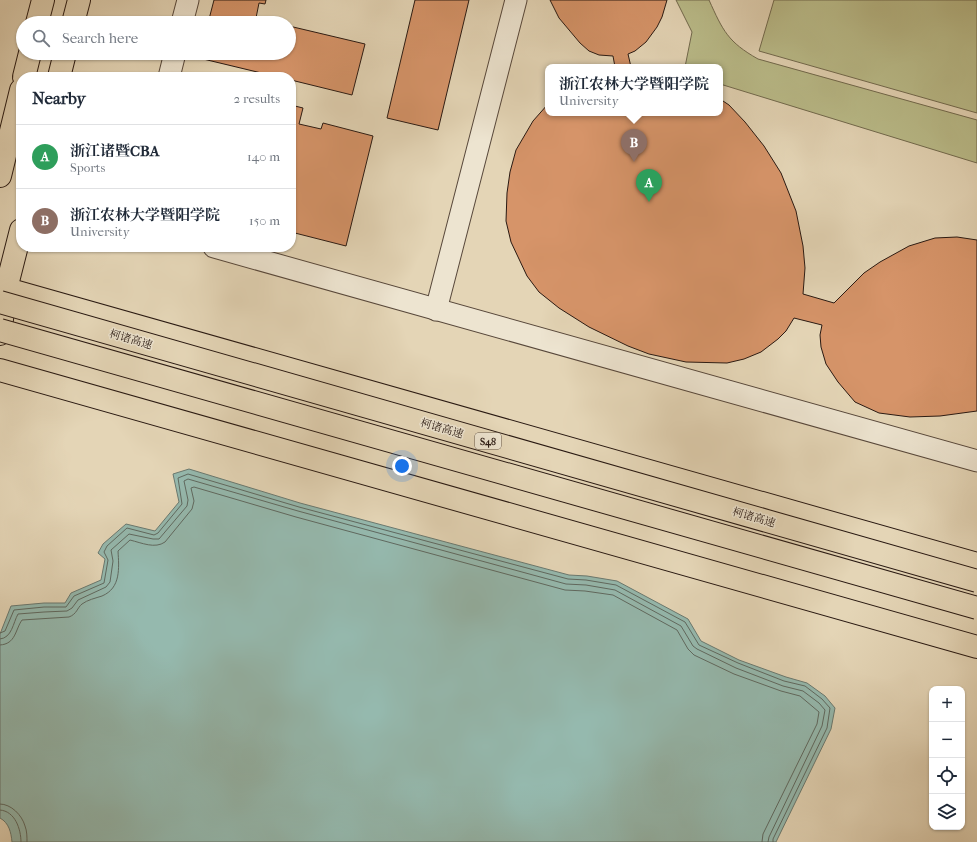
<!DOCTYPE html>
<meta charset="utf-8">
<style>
body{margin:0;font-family:"IM FELL French Canon","Noto Serif SC",serif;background:#f2f2f3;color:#1f2937}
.controls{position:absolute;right:12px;bottom:12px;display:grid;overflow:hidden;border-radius:8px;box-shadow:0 1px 3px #0004}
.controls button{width:36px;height:36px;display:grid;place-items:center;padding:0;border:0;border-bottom:1px solid #e0e1e3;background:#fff;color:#1f2937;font:20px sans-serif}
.you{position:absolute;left:402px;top:466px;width:14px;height:14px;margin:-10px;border:3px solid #fff;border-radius:50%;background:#1a73e8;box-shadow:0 0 0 6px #1a73e833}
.badge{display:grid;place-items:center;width:26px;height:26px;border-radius:50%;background:#8f2418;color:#fff;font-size:13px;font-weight:700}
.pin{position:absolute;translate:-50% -33px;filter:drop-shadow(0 1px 2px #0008)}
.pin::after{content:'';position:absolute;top:21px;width:14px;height:12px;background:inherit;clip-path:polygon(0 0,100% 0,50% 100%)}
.popup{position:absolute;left:545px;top:64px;width:178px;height:52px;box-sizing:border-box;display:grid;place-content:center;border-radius:8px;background:#fff;filter:drop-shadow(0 1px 3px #0005);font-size:13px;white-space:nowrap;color:#747a83}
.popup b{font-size:15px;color:#1f2937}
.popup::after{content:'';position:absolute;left:50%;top:100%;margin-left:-8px;border:8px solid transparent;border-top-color:#fff}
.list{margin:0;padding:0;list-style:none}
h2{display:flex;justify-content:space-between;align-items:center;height:52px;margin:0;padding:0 16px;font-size:17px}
h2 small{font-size:13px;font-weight:400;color:#747a83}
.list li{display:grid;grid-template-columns:26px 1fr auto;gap:12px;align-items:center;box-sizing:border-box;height:64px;padding:0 16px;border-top:1px solid #e0e1e3}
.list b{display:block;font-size:15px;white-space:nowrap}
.list p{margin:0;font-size:13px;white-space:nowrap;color:#747a83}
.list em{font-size:13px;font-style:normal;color:#747a83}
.icon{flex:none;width:22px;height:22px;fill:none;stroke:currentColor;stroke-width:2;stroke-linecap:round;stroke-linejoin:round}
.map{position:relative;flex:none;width:977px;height:842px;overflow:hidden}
.search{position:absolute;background:#fff;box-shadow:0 1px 3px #0004;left:16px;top:16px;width:280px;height:44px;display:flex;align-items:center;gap:10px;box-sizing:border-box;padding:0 14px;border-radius:22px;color:#747a83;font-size:15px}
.panel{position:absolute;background:#fff;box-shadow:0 1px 3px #0004;left:16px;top:72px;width:280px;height:180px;border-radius:16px}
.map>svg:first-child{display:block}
.green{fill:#babc8a;stroke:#726a4e}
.water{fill:#95b9ae;stroke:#6a7970}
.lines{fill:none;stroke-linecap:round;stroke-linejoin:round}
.shore{stroke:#5f6960;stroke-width:1}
.building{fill:#d69469;stroke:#291912}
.minor-casing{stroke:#58483b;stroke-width:23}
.major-casing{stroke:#291912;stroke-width:24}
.minor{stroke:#ede4d0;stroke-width:21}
.major{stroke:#e4d5b6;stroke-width:22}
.highway-bridge-casing{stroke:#291912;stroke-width:24;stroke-linecap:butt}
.highway-bridge{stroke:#e4d5b6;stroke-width:22}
.labels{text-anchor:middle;stroke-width:3;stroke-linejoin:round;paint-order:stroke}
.shield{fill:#ede4d0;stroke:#64564b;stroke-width:1}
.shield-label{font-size:10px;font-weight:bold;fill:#291912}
.street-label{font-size:11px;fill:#291912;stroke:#ede4d0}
</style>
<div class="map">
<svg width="977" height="842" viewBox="0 0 977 842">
<rect width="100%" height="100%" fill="#e4d5b6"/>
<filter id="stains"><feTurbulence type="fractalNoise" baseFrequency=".005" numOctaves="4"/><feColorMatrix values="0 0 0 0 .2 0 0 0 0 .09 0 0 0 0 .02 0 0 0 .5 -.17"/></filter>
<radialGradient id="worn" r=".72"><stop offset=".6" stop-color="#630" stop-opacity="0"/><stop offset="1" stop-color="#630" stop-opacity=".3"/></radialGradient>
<g class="green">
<path d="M676,0H709C723,31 728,42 758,59L977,120V163L720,84V67H685L692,32Z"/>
<path d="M774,0H977V113L759,51Z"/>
</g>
<path class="water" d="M189,469L300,503L569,575L587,576L617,581L688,619L701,641L739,660L786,677L807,683L825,696L835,708L831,729L776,842H12C11,832 9,823 0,818V634L11,606L44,603H65L71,593L101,580L105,559L98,553L103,544L126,524L155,531L179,502L173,474Z"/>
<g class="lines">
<g class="shore">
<path d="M0,633L5,631L14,610L44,607H66L74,596L104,583L108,560L104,552L107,546L127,528L154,535L158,533L182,504L178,478L188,474L299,507L568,579L586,580L616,585L685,622L699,645L738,663L784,681L805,686L822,699L830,708L827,728L773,839V842"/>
<path d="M0,639C12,638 13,623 18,614L44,612L67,611L72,608L78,600L106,587L110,582L113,561L111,550L129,534L153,539H159L187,506L188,500L184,481L188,479L298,511L566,584L586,585L615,590L681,626L693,646L697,649L736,668L783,686L803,691L819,703L825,710L822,726L769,837L768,842"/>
<path d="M0,645C16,644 15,630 22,620L69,617C77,614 77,608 82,604C87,600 96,598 102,596C121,588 119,568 118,551L130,540C142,543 155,549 165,542L192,509L194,501L191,488L194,487L296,517L565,590L585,591L613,595L677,630L688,649L694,655L734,674L781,691L800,696L819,712L817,724L763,834L762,842"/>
<path d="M0,804C11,804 22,815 25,826C27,831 27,837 27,842"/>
<path d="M0,810C15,811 21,829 21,842"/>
</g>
</g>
<g class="building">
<path d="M214,0H266L265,4L259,3L256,18L278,23H208Z"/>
<path d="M415,0H469L438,130L387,118Z"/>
<path d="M550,0H667L662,17L657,27L646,42L635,51L628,54L631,67H615L613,56L599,55L589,51L580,43L559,18Z"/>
<path d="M289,26L365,44L352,95L291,80V77H278L199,58L201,53H289Z"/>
<path d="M720,99L729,105L745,122L764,146L781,173L796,211L803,246L805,268L803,294L834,303L864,273L880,262L909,246L935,238L957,237L977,240V411L940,416L910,417L879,413L855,402L838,382L826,364L821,347L820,335L822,325L794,318L786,331L778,339L761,352L744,359L727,363L686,362L649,354L628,346L589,327L559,308L539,292L527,276L511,242L506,221L507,193L510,172L516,150L533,121L548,104V113H720Z"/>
<path d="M291,105L303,108L299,124L321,129L323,123L373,136L346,246L291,232Z"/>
</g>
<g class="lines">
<g class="minor-casing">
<g id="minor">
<path d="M182,23L188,0"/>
<path d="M169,77L175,53"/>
<path d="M214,247L977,461"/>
<path d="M436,310L516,0"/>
</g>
</g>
<g class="major-casing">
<g id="major">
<path d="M37,23L43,0"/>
<path d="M73,23L79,0"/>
<path d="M24,77L30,53"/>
<path d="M59,77L65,53"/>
<path d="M0,176L21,90"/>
<path d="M0,287L977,564"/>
<path d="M0,334L6,289L21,230"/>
<path d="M0,370L977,647"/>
</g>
</g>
<use href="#minor" class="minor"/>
<use href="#major" class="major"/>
<g class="highway-bridge-casing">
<g id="highway-bridge">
<path d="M0,302L977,581"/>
<path d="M0,330L977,608"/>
</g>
</g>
<use href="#highway-bridge" class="highway-bridge"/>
</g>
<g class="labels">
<rect class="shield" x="475" y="433" width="26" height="16" rx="3"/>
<g class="shield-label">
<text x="488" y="445">S48</text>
</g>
<g class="street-label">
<text transform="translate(131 339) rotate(16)" y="4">柯诸高速</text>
<text transform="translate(442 428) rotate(16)" y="4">柯诸高速</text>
<text transform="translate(754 517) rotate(16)" y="4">柯诸高速</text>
</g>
</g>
<rect width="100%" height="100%" filter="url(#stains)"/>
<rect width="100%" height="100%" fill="url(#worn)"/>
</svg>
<div class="controls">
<button>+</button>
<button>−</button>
<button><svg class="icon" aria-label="locate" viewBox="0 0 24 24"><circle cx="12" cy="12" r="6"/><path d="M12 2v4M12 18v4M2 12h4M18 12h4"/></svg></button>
<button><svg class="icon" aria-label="layers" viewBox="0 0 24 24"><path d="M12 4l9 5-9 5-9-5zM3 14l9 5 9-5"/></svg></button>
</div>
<div class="you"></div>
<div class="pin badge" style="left:649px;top:202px;background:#2e9e5b">A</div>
<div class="pin badge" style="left:634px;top:162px;background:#8d6e63">B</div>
<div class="popup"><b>浙江农林大学暨阳学院</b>University</div>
<div class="search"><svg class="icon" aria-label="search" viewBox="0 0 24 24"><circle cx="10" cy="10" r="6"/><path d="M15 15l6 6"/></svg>Search here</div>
<section class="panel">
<h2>Nearby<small>2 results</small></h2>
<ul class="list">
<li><span class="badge" style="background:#2e9e5b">A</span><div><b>浙江诸暨CBA</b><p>Sports</p></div><em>140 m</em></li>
<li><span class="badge" style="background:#8d6e63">B</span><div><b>浙江农林大学暨阳学院</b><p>University</p></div><em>150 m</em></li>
</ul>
</section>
</div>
